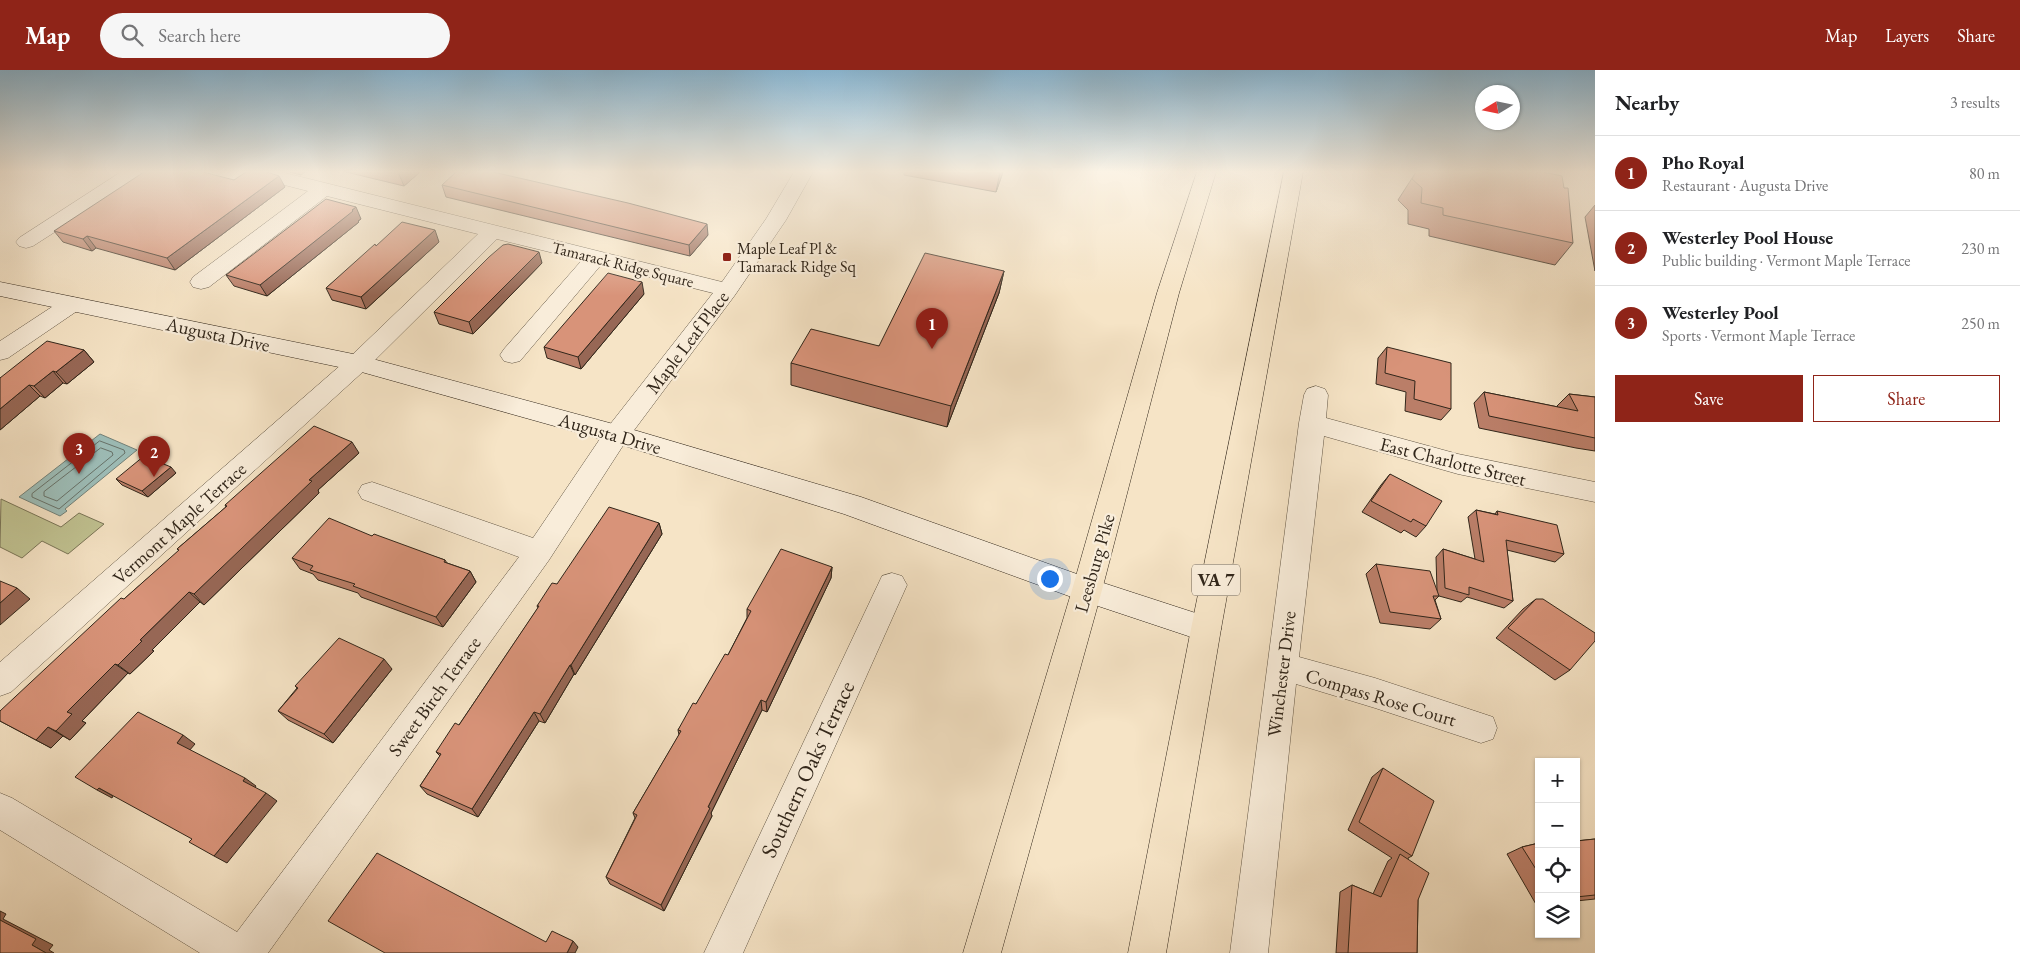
<!DOCTYPE html>
<meta charset="utf-8">
<style>
body{margin:0;font-family:"EB Garamond",serif;background:#f6f6f6;color:#202124}
.controls{position:absolute;right:15px;bottom:15px;display:grid;overflow:hidden;border-radius:0px;box-shadow:0 1px 4px #0004}
.controls button{width:45px;height:45px;display:grid;place-items:center;padding:0;border:0;border-bottom:1px solid #e0e0e0;background:#fff;color:#202124;font:25px sans-serif}
.compass{position:absolute;left:1475px;top:15px;width:45px;height:45px;border-radius:50%;background:#fff;box-shadow:0 1px 4px #0004;rotate:260deg}
.you{position:absolute;left:1049px;top:508px;width:18px;height:18px;margin:-12px;border:4px solid #fff;border-radius:50%;background:#1a73e8;box-shadow:0 0 0 8px #1a73e833}
.badge{display:grid;place-items:center;width:32px;height:32px;border-radius:50%;background:#8f2418;color:#fff;font-size:16px;font-weight:700}
.pin{position:absolute;translate:-50% -41px;filter:drop-shadow(0 1px 2px #0008)}
.pin::after{content:'';position:absolute;top:26px;width:18px;height:15px;background:inherit;clip-path:polygon(0 0,100% 0,50% 100%)}
.list{margin:0;padding:0;list-style:none}
h2{display:flex;justify-content:space-between;align-items:center;height:65px;margin:0;padding:0 20px;font-size:21px}
h2 small{font-size:16px;font-weight:400;color:#757577}
.list li{display:grid;grid-template-columns:32px 1fr auto;gap:15px;align-items:center;box-sizing:border-box;height:75px;padding:0 20px;border-top:1px solid #e0e0e0}
.list b{display:block;font-size:19px;white-space:nowrap}
.list p{margin:0;font-size:16px;white-space:nowrap;color:#757577}
.list em{font-size:16px;font-style:normal;color:#757577}
.actions{display:flex;gap:10px;padding:15px 20px}
.actions a{flex:1;padding:11px 0;border:1px solid #8f2418;border-radius:0px;text-align:center;font-size:18px;color:#8f2418}
.actions .main{background:#8f2418;color:#fff}
.icon{flex:none;width:28px;height:28px;fill:none;stroke:currentColor;stroke-width:2;stroke-linecap:round;stroke-linejoin:round}
.map{position:relative;flex:none;width:1595px;height:883px;overflow:hidden}
header{display:flex;align-items:center;gap:30px;box-sizing:border-box;height:70px;padding:0 25px;background:#8f2418;color:#fff}
header strong{font-size:24px}
nav{display:flex;gap:28px;margin-inline-start:auto;font-size:18px}
.search{width:350px;height:45px;background:#f6f6f6;display:flex;align-items:center;gap:12px;box-sizing:border-box;padding:0 18px;border-radius:28px;color:#757577;font-size:19px}
main{display:flex}
aside{flex:1;background:#fff}
.map>svg:first-child{display:block}
.green{fill:#c1c392;stroke:#797456}
.water{fill:#9dbeb9;stroke:#728179}
.lines{fill:none;stroke-linecap:round;stroke-linejoin:round}
.shore{stroke:#67726a;stroke-width:1}
.street-casing{stroke:#625645;stroke-width:1}
.secondary-casing{stroke:#31261a;stroke-width:1}
.highway-casing{stroke:#31261a;stroke-width:1}
.street{fill:#f9edda;fill-rule:evenodd}
.secondary{fill:#f9edda;fill-rule:evenodd}
.highway{fill:#f6e4c6;fill-rule:evenodd}
.wall{fill:#ba7e68;stroke:#31261a}
.shaded-wall{fill:#976755;stroke:#31261a}
.building{fill:#d89379;stroke:#31261a}
.poi-dot{fill:#8f2418;stroke:#f9edda;stroke-width:2}
.labels{text-anchor:middle;stroke-width:4.5;stroke-linejoin:round;paint-order:stroke}
.far-poi-label{font-size:16px;fill:#31261a;stroke:#f9edda;text-anchor:start}
.far-street-label{font-size:16px;fill:#31261a;stroke:#f9edda}
.shield{fill:#f9edda;stroke:#6d6254;stroke-width:1}
.shield-label{font-size:18px;font-weight:bold;fill:#31261a}
.street-label{font-size:19px;fill:#31261a;stroke:#f9edda}
.near-street-label{font-size:22px;fill:#31261a;stroke:#f9edda}
</style>
<header>
<strong>Map</strong>
<div class="search"><svg class="icon" aria-label="search" viewBox="0 0 24 24"><circle cx="10" cy="10" r="6"/><path d="M15 15l6 6"/></svg>Search here</div>
<nav><a>Map</a><a>Layers</a><a>Share</a></nav>
</header>
<main>
<div class="map">
<svg width="1595" height="883" viewBox="0 0 1595 883">
<rect width="100%" height="100%" fill="#f6e4c6"/>
<filter id="stains"><feTurbulence type="fractalNoise" baseFrequency=".004" numOctaves="4"/><feColorMatrix values="0 0 0 0 .2 0 0 0 0 .09 0 0 0 0 .02 0 0 0 .5 -.17"/></filter>
<radialGradient id="worn" r=".72"><stop offset=".6" stop-color="#630" stop-opacity="0"/><stop offset="1" stop-color="#630" stop-opacity=".3"/></radialGradient>
<path class="green" d="M1,429L61,457L79,443L104,454L68,484L42,471L22,488L0,477Z"/>
<path class="water" d="M100,364L137,380L65,439L67,441L60,446L19,427Z"/>
<g class="lines">
<g class="shore">
<path d="M100,371L124,380L125,383L59,439L32,427V424Z"/>
<path d="M101,378L112,382L113,385L57,431L44,426V422Z"/>
</g>
<g class="street-casing">
<g id="street">
<path d="M121,102H144L142,106L33,176L26,178L19,176L16,172L19,168Z"/>
<path d="M247,102H281L722,212L766,149L794,102H813L786,150L735,225L626,371L549,490L268,883H200L0,760V723L12,728L237,862L519,487L362,429L358,422L362,415L372,412L533,468L608,357L713,223L601,195L520,291L512,293L504,291L500,285L504,279L582,190L497,169L366,299L11,622L0,626V592L350,287L478,164L327,126L209,217L201,219L193,217L190,212L193,207L308,121L249,106Z"/>
<path d="M72,227L80,229L83,234L80,239L8,288L0,290V271L64,229Z"/>
<path d="M1316,316L1325,319L1328,325L1326,348L1458,384L1595,412V432L1458,404L1324,366L1299,587L1375,608L1481,643L1493,647L1497,658L1493,669L1481,673L1375,638L1296,614L1268,883H1230L1299,353L1304,325L1307,319Z"/>
<path d="M892,503L902,506L907,515L743,883H704L882,506Z"/>
</g>
</g>
<g class="secondary-casing">
<path id="secondary" d="M0,212L358,285L617,355L861,427L1088,508L1217,550L1221,559L1217,568L1206,572L1077,529L844,444L615,373L358,301L0,226Z"/>
</g>
<g class="highway-casing">
<g id="highway">
<path d="M1197,102H1216L1179,223L1102,520L1001,883H963L1072,520L1157,223Z"/>
<path d="M1284,102H1303L1221,559L1166,883H1128L1191,559Z"/>
</g>
</g>
<use href="#street" class="street"/>
<use href="#secondary" class="secondary"/>
<use href="#highway" class="highway"/>
</g>
<g class="wall">
<path d="M290,102H305L301,105Z"/>
<path d="M346,102H420L404,116Z"/>
<path d="M904,102H1003L996,122L904,105Z"/>
<path d="M1416,102L1573,173L1555,195L1429,166V159L1408,154V140L1398,130Z"/>
<path d="M234,110L285,117L175,200L96,178L92,181L63,172L54,161Z"/>
<path d="M442,115L708,165L690,186L446,127Z"/>
<path d="M1595,135V201L1585,147Z"/>
<path d="M361,149L358,151L359,152L267,226L234,216L226,205Z"/>
<path d="M439,172L366,239L332,230L326,218L376,176Z"/>
<path d="M542,193L473,264L439,254L434,242Z"/>
<path d="M1004,201L999,223L947,357L791,315V293L879,276Z"/>
<path d="M644,224L581,299L547,288L544,277Z"/>
<path d="M1387,277L1451,339L1441,350L1405,341L1406,322L1376,314L1378,288Z"/>
<path d="M84,280L94,292L67,314L63,313L45,328L40,326L0,360V308Z"/>
<path d="M1484,322L1558,337L1557,336L1569,324L1595,327V381L1576,378L1479,358L1474,333Z"/>
<path d="M359,383L318,420L319,423L204,535L200,532L152,580L154,581L130,604L128,603L82,651L86,653L70,670L63,666L51,678L0,651L124,529L179,481L177,479L226,437L225,435Z"/>
<path d="M176,403L148,427L122,415L116,409Z"/>
<path d="M1390,404L1426,456L1416,467L1404,460L1401,463L1362,442L1381,415Z"/>
<path d="M1476,440L1495,444L1497,441L1564,484L1555,492L1507,480L1513,531L1504,538L1467,527L1461,532L1439,526L1435,530L1441,549L1430,559L1380,553L1366,504L1376,494L1437,521L1436,487L1443,479L1475,489L1468,447Z"/>
<path d="M659,453L662,464L575,605L574,604L545,653L539,651L478,747L427,724L420,716L440,686L436,682L459,655L538,538L537,536L557,514Z"/>
<path d="M372,466L445,490L447,493L470,501L476,512L443,557L361,527L358,523L318,510L313,504L300,499L292,488Z"/>
<path d="M832,497L831,508L767,642L762,640L711,743L712,746L664,841L610,814L606,807L635,748L633,743L679,665L678,660L696,634L728,585L747,548V539Z"/>
<path d="M1536,529L1570,600L1555,610L1496,568L1523,539Z"/>
<path d="M392,599L333,673L288,650L278,641L297,618L295,616Z"/>
<path d="M1383,698L1412,786L1408,788L1418,830L1417,883H1336L1340,822L1352,815L1373,824L1388,791L1392,788L1348,760L1372,707Z"/>
<path d="M1595,769V829L1576,831V771Z"/>
<path d="M1539,773V836H1537L1507,784L1522,777Z"/>
</g>
<g class="shaded-wall">
<path d="M401,102H420L404,116L399,104Z"/>
<path d="M1000,102H1003L996,122Z"/>
<path d="M279,106L285,117L175,200L167,188Z"/>
<path d="M356,137L361,149L358,151L359,152L267,226L260,215Z"/>
<path d="M707,154L708,165L690,186L689,175Z"/>
<path d="M435,160L439,172L366,239L361,227Z"/>
<path d="M87,166L96,178L92,181L83,169Z"/>
<path d="M539,182L542,193L473,264L469,252Z"/>
<path d="M1004,201L999,223L947,357L951,336Z"/>
<path d="M642,212L644,224L581,299L578,287Z"/>
<path d="M84,280L94,292L67,314L56,302Z"/>
<path d="M53,301L63,313L45,328L34,316Z"/>
<path d="M29,315L40,326L0,360V339Z"/>
<path d="M352,372L359,383L318,420L319,423L204,535L194,524L309,410Z"/>
<path d="M171,397L176,403L148,427L142,421Z"/>
<path d="M659,453L662,464L575,605L571,595Z"/>
<path d="M832,497L831,508L767,642L766,632Z"/>
<path d="M470,501L476,512L443,557L436,547Z"/>
<path d="M17,518L30,529L0,555V533Z"/>
<path d="M189,522L200,532L152,580L154,581L130,604L118,595L140,570Z"/>
<path d="M384,589L392,599L333,673L324,664Z"/>
<path d="M115,594L128,603L82,651L86,653L70,670L56,661L67,642Z"/>
<path d="M570,595L574,604L545,653L540,644Z"/>
<path d="M761,630L762,640L711,743L712,746L664,841L661,835L708,737Z"/>
<path d="M534,642L539,651L478,747L472,739Z"/>
<path d="M48,657L63,666L51,678L36,670Z"/>
<path d="M183,665L195,674L189,681L177,673Z"/>
<path d="M245,708L256,716L254,719L243,711Z"/>
<path d="M99,718L113,726L112,728L97,720Z"/>
<path d="M266,723L277,731L227,793L214,786Z"/>
<path d="M0,841L6,844L3,849L53,875L49,880L54,883H46L32,875L0,850Z"/>
<path d="M573,871L578,877L575,883H567Z"/>
</g>
<g class="building">
<path d="M144,102H203L234,110L246,102H267L279,106L167,188L87,166L83,169L54,161Z"/>
<path d="M456,102H493L628,133L707,154L689,175L442,115Z"/>
<path d="M1416,102H1543L1562,106L1564,118H1568L1573,173L1443,145V138L1421,133L1422,118L1412,109Z"/>
<path d="M326,129L356,137L352,140L353,141L260,215L226,205Z"/>
<path d="M402,152L435,160L361,227L326,218L375,174L376,176Z"/>
<path d="M508,174L539,182L469,252L434,242L489,187L503,175Z"/>
<path d="M925,183L1004,201L951,336L791,293L811,259L879,276Z"/>
<path d="M608,203L642,212L578,287L544,277Z"/>
<path d="M47,271L84,280L56,302L53,301L34,316L29,315L0,339V308Z"/>
<path d="M1387,277L1451,293V339L1414,329L1415,311L1385,303Z"/>
<path d="M1484,322L1578,341L1569,324L1595,327V368L1489,346Z"/>
<path d="M314,356L352,372L309,410L312,411L194,524L189,522L140,570L142,571L118,595L115,594L67,642L72,644L56,661L48,657L36,670L0,651V641L121,528L124,529L179,480L177,479L227,436L225,435Z"/>
<path d="M144,386L171,397L142,421L116,409Z"/>
<path d="M1390,404L1442,431L1426,456L1413,449L1411,452L1371,431Z"/>
<path d="M609,437L659,453L571,595H570L540,644L534,642L472,739L420,716L441,684L436,682L455,653L459,655L539,536H537L552,513L557,514Z"/>
<path d="M1476,440L1498,445L1497,441L1557,455L1564,484L1506,470L1513,531L1469,517V525L1445,518L1443,479L1484,492Z"/>
<path d="M329,448L372,466L374,464L445,490L444,492L470,501L436,547L353,516L355,514L310,500L313,496L292,488Z"/>
<path d="M781,479L832,497L766,632L761,630L708,737L710,738L661,835L606,807L637,745L633,743L681,661L678,660L693,633L696,634L725,584L728,585L751,541L747,539Z"/>
<path d="M1376,494L1430,501L1439,526H1433L1441,549L1390,542Z"/>
<path d="M0,511L17,518L0,533Z"/>
<path d="M1536,529H1543L1595,563V571L1570,600L1508,558Z"/>
<path d="M339,568L384,589L324,664L278,641L298,618L295,616Z"/>
<path d="M138,642L183,665L177,673L245,708L243,711L266,723L214,786L189,772L192,769L99,718L97,720L75,707Z"/>
<path d="M1383,698L1434,731L1412,786L1359,752Z"/>
<path d="M1595,769V825L1576,827V771Z"/>
<path d="M1539,773V804L1522,777Z"/>
<path d="M377,783L546,872L552,861L573,871L567,883H385L328,851Z"/>
<path d="M1400,784L1429,803L1418,830L1417,883H1348L1352,815L1381,827Z"/>
<path d="M0,850L36,869L32,875L46,883H0Z"/>
</g>
<linearGradient id="sky" x2="0" y2="1"><stop stop-color="#8ab8d5"/><stop offset="0.45" stop-color="#fbf3e5"/><stop offset="1" stop-color="#fbf3e5" stop-opacity="0"/></linearGradient>
<rect width="1595" height="226" fill="url(#sky)"/>
<rect class="poi-dot" x="722" y="182" width="10" height="10" rx="2.5"/>
<g class="labels">
<g class="far-poi-label">
<text x="737" y="184">Maple Leaf Pl &amp;<tspan x="737" dy="18">Tamarack Ridge Sq</tspan></text>
</g>
<g class="far-street-label">
<text transform="translate(623 194) rotate(14)" y="6">Tamarack Ridge Square</text>
</g>
<rect class="shield" x="1192" y="494.5" width="48" height="31" rx="4"/>
<g class="shield-label">
<text x="1216" y="516">VA 7</text>
</g>
<g class="street-label">
<text transform="translate(218 264) rotate(12)" y="7">Augusta Drive</text>
<text transform="translate(687 272) rotate(-53)" y="7">Maple Leaf Place</text>
<text transform="translate(610 363) rotate(16)" y="7">Augusta Drive</text>
<text transform="translate(1453 391) rotate(14)" y="7">East Charlotte Street</text>
<text transform="translate(179 453) rotate(-42)" y="7">Vermont Maple Terrace</text>
<text transform="translate(1094 493) rotate(-74)" y="7">Leesburg Pike</text>
<text transform="translate(1281 604) rotate(-83)" y="7">Winchester Drive</text>
<text transform="translate(434 626) rotate(-54)" y="7">Sweet Birch Terrace</text>
<text transform="translate(1381 627) rotate(17)" y="7">Compass Rose Court</text>
</g>
<g class="near-street-label">
<text transform="translate(807 699) rotate(-65)" y="8">Southern Oaks Terrace</text>
</g>
</g>
<rect width="100%" height="100%" filter="url(#stains)"/>
<rect width="100%" height="100%" fill="url(#worn)"/>
</svg>
<div class="controls">
<button>+</button>
<button>−</button>
<button><svg class="icon" aria-label="locate" viewBox="0 0 24 24"><circle cx="12" cy="12" r="6"/><path d="M12 2v4M12 18v4M2 12h4M18 12h4"/></svg></button>
<button><svg class="icon" aria-label="layers" viewBox="0 0 24 24"><path d="M12 4l9 5-9 5-9-5zM3 14l9 5 9-5"/></svg></button>
</div>
<svg class="compass" viewBox="-18 -18 36 36"><path d="M0-13l5 13h-10z" fill="#e53935"/><path d="M0 13l5-13h-10z" fill="#757577"/></svg>
<div class="you"></div>
<div class="pin badge" style="left:932px;top:279px">1</div>
<div class="pin badge" style="left:154px;top:407px">2</div>
<div class="pin badge" style="left:79px;top:404px">3</div>
</div>
<aside>
<h2>Nearby<small>3 results</small></h2>
<ul class="list">
<li><span class="badge">1</span><div><b>Pho Royal</b><p>Restaurant · Augusta Drive</p></div><em>80 m</em></li>
<li><span class="badge">2</span><div><b>Westerley Pool House</b><p>Public building · Vermont Maple Terrace</p></div><em>230 m</em></li>
<li><span class="badge">3</span><div><b>Westerley Pool</b><p>Sports · Vermont Maple Terrace</p></div><em>250 m</em></li>
</ul>
<div class="actions"><a class="main">Save</a><a>Share</a></div>
</aside>
</main>
